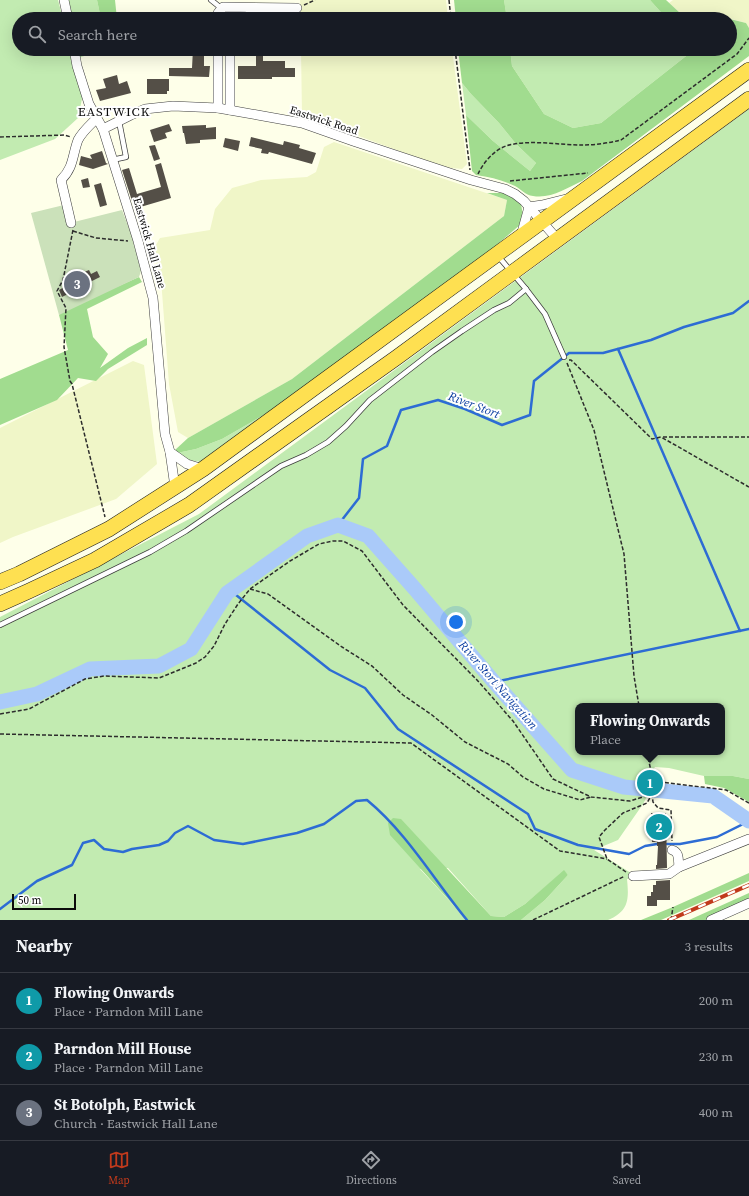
<!DOCTYPE html>
<meta charset="utf-8">
<style>
body{margin:0;font-family:"Source Serif 4",serif;background:#20242c;color:#f1f3f6}
.scale{position:absolute;left:12px;bottom:10px;width:64px;box-sizing:border-box;padding-left:4px;border:2px solid #0b0b0b;border-top:0;font-size:11px;line-height:14px;white-space:nowrap;color:#0b0b0b;-webkit-text-stroke:3px #fff;paint-order:stroke}
.you{position:absolute;left:456px;top:622px;width:14px;height:14px;margin:-10px;border:3px solid #fff;border-radius:50%;background:#1a73e8;box-shadow:0 0 0 6px #1a73e833}
.badge{display:grid;place-items:center;width:26px;height:26px;border-radius:50%;background:#c13a1c;color:#fff;font-size:13px;font-weight:700}
.pin{position:absolute;translate:-50% -50%;border:2px solid #fff;box-shadow:0 1px 4px #0006}
.popup{position:absolute;left:575px;top:703px;width:150px;height:52px;box-sizing:border-box;display:grid;place-content:center;border-radius:8px;background:#171b24;filter:drop-shadow(0 1px 3px #0005);font-size:13px;white-space:nowrap;color:#9ea1a6}
.popup b{font-size:15px;color:#f1f3f6}
.popup::after{content:'';position:absolute;left:50%;top:100%;margin-left:-8px;border:8px solid transparent;border-top-color:#171b24}
.list{margin:0;padding:0;list-style:none}
h2{display:flex;justify-content:space-between;align-items:center;height:52px;margin:0;padding:0 16px;font-size:17px}
h2 small{font-size:13px;font-weight:400;color:#9ea1a6}
.list li{display:grid;grid-template-columns:26px 1fr auto;gap:12px;align-items:center;box-sizing:border-box;height:56px;padding:0 16px;border-top:1px solid #363941}
.list b{display:block;font-size:15px;white-space:nowrap}
.list p{margin:0;font-size:13px;white-space:nowrap;color:#9ea1a6}
.list em{font-size:13px;font-style:normal;color:#9ea1a6}
.icon{flex:none;width:22px;height:22px;fill:none;stroke:currentColor;stroke-width:2;stroke-linecap:round;stroke-linejoin:round}
.map{position:relative;flex:none;width:749px;height:920px;overflow:hidden}
.search{position:absolute;background:#171b24;box-shadow:0 4px 16px #0002;left:12px;right:12px;top:12px;height:44px;display:flex;align-items:center;gap:10px;box-sizing:border-box;padding:0 14px;border-radius:22px;color:#9ea1a6;font-size:15px}
.sheet{height:220px;background:#171b24}
nav{display:flex;justify-content:space-around;align-items:center;box-sizing:border-box;height:56px;border-top:1px solid #363941;background:#171b24;font-size:11px;color:#9ea1a6}
nav a{display:grid;justify-items:center;gap:2px}
nav .on{color:#c13a1c}
.map>svg:first-child{display:block}
.farmland{fill:#f0f6c8}
.green{fill:#c2ebb1;fill-rule:evenodd}
.forest{fill:#a1dc8f}
.cemetery{fill:#cbe1ba}
.water{fill:#aacaf9;stroke:#2d6cd4}
.lines{fill:none;stroke-linecap:round;stroke-linejoin:round}
.stream{stroke:#2d6cd4;stroke-width:2.5}
.river{stroke:#aacaf9;stroke-width:15}
.building{fill:#544f47}
.service-casing{stroke:#3e3e3e;stroke-width:6}
.minor-casing{stroke:#3e3e3e;stroke-width:10}
.trunk-casing{stroke:#1c1c1c;stroke-width:16}
.path{stroke:#2d2d2d;stroke-width:1.5;stroke-dasharray:4 2;stroke-linecap:butt}
.service{stroke:#fff;stroke-width:4.5}
.minor{stroke:#fff;stroke-width:9}
.trunk{stroke:#fee051;stroke-width:15}
.rail-casing{stroke:#c13a1c;stroke-width:4}
.rail{stroke:#fff;stroke-width:2.5;stroke-dasharray:8;stroke-linecap:butt}
.labels{text-anchor:middle;stroke-width:4;stroke-linejoin:round;paint-order:stroke}
.street-label{font-size:11px;fill:#0b0b0b;stroke:#fff}
.water-label{font-size:12px;font-style:italic;fill:#0f40a2;stroke:#fff}
.quarter-label{font-size:13px;letter-spacing:1px;fill:#0b0b0b;stroke:#fff}
</style>
<div class="map">
<svg width="749" height="920" viewBox="0 0 749 920">
<rect width="100%" height="100%" fill="#feffe9"/>
<g class="farmland">
<path d="M300,0H446L448,19H301Z"/>
<path d="M673,0H749V28L746,23L728,18L680,13L669,3Z"/>
<path d="M301,49H452L467,164L462,169L442,167L340,129L332,121L322,122L302,115Z"/>
<path d="M334,142L507,200L504,216L292,379L188,438L178,432L169,384L161,279L153,250L160,238L210,230L215,209L232,188L261,180L307,177L316,172L324,147Z"/>
<path d="M133,361L144,365L157,464L116,499L13,537L0,543V428Z"/>
</g>
<g class="green">
<path d="M0,0H58L63,19H19V49H69L83,94L78,118L55,139L0,160Z"/>
<path d="M66,0H97L101,19H71Z"/>
<path d="M504,0H650L667,19H507Z"/>
<path d="M76,49H106L78,58Z"/>
<path d="M510,49H695L601,123L573,128L544,114L512,66Z"/>
<path d="M462,83L471,94L499,123L516,144L536,163L530,171L493,141L466,115Z"/>
<path d="M749,109V779L733,776H704L669,768L655,767L649,777L650,791L643,804L618,840L594,850L631,873L632,878L627,879C629,899 629,911 608,920H521L545,900L568,875L564,871L525,904L504,917L491,916L448,868L420,869L467,920H0V617L199,514ZM578,706H722V752H578Z"/>
<path d="M288,401L201,462L189,460L177,453L196,449L222,439Z"/>
</g>
<g class="forest">
<path d="M97,0H115L117,19H101Z"/>
<path d="M454,0H504L507,19H456Z"/>
<path d="M650,0H666L680,13L730,19H667Z"/>
<path d="M730,19L746,23L749,28V56L582,181C567,188 551,199 533,196C525,195 521,189 515,186C502,180 490,177 476,175L472,171L466,115L493,141L530,171L536,163L516,144L499,123L471,94L462,83L458,49H510L512,66L544,114L573,128L601,123L695,49H730Z"/>
<path d="M487,193H506L521,204L523,215L521,224L493,248L288,401L222,439L196,449L177,453L175,450L188,438L292,379L504,216L507,200Z"/>
<path d="M139,277L142,282L87,309L93,337L108,354L100,368L128,348L147,338V345L108,369L96,381L78,378L57,400L0,425V379L68,350L59,315L71,295L87,300Z"/>
<path d="M704,776H733L749,779V802L724,788L705,784Z"/>
<path d="M393,818L401,819L491,916L504,917L525,904L564,870L568,875L545,900L521,920H467L390,835L388,823Z"/>
<path d="M749,873V881L661,920H641L673,907Z"/>
<path d="M749,893V901L707,920H689Z"/>
</g>
<path class="cemetery" d="M64,205L74,222L122,210L132,236L141,271L139,277L59,315L31,213Z"/>
<path class="water" d="M654,786L691,792L692,795L690,797L653,792L654,790Z"/>
<g class="lines">
<g class="stream">
<path d="M618,349L740,631"/>
<path d="M338,525L359,498L363,459L387,446L401,410L438,400L465,409L502,425L530,415L534,381L569,353H603L651,340L684,327L733,313L749,301"/>
<path d="M231,591L330,670L365,688L398,729L528,814L535,829L578,845L629,854L645,846L657,844"/>
<path d="M494,682L749,629"/>
<path d="M667,844H680L717,837L749,821"/>
<path d="M0,909L37,881L72,865L83,843L94,840L104,849L123,852L132,849L159,845L168,841L175,833L188,826L214,840L243,844L297,833L324,824L356,801L367,800C407,833 434,880 467,920"/>
</g>
<path class="river" d="M0,702L37,694L90,669L159,666L191,649L227,593L307,536L338,525L368,536L415,589L494,682L572,770L624,787L713,796L749,821"/>
</g>
<g class="building">
<path d="M193,49H204V66H210L209,77L169,76V68H192Z"/>
<path d="M256,53H263V61H285V68H295V77H272V79H238V66H256Z"/>
<path d="M117,75L119,84L127,81L131,93L100,101L96,90L106,88L103,79Z"/>
<path d="M147,79H169V91H167V94H147Z"/>
<path d="M169,124L172,131L165,133L167,138L154,142L150,130Z"/>
<path d="M206,125V128L216,127V139L200,140V143L186,144L184,133H183L182,126Z"/>
<path d="M251,137L283,145L284,141L300,145L299,148L316,153L312,164L269,152L268,154L261,153L262,149L249,146Z"/>
<path d="M225,138L240,141L238,151L223,147Z"/>
<path d="M155,145L160,159L154,161L149,146Z"/>
<path d="M102,151L106,163L108,164L93,169L79,165L81,156L92,159L90,155Z"/>
<path d="M161,163L171,198L137,208L134,200L132,201L122,170L129,168L137,194L161,187L155,165Z"/>
<path d="M88,178L90,187L83,188L81,180Z"/>
<path d="M101,183L107,205L100,207L94,185Z"/>
<path d="M89,270L91,274L97,271L100,277L88,283V285L69,295L68,294L62,297L59,290L84,276L82,273Z"/>
<path d="M651,813H666L667,868L656,869V865H657L658,846H657V842H652Z"/>
<path d="M670,880V900H657V906H647V896H651V892H653V885H656V881Z"/>
</g>
<g class="lines">
<g class="service-casing">
<g id="service">
<path d="M211,0L221,8"/>
<path d="M112,160L126,157L119,121"/>
<path d="M498,256L526,289L545,314L564,357"/>
<path d="M0,625L150,552L186,531L281,466L306,455L328,442L346,426L370,400L432,352L462,331L494,310L509,303L526,289"/>
</g>
</g>
<g class="minor-casing">
<g id="minor">
<path d="M64,0L68,19"/>
<path d="M218,19V13L223,7L297,8"/>
<path d="M245,19L255,8"/>
<path d="M74,49L77,66L89,104L103,129L138,241L153,298L165,434L170,452L175,487"/>
<path d="M230,49V110"/>
<path d="M218,108V49"/>
<path d="M103,129L131,115L145,109L173,106L218,108L302,123L353,141L471,180L505,189L515,194L524,201L558,240"/>
<path d="M71,223L61,180C74,167 72,156 78,140C82,132 90,125 96,119"/>
<path d="M521,236L529,207L542,205L566,199"/>
<path d="M170,452L187,464L203,469"/>
<path d="M672,850C680,852 678,861 679,867"/>
<path d="M633,876L669,874L679,867L749,839"/>
<path d="M711,920L749,903"/>
</g>
</g>
<g class="trunk-casing">
<g id="trunk">
<path d="M0,582L19,574L109,529L203,469L749,70"/>
<path d="M0,604L29,591L95,560L189,505L396,358L749,99"/>
</g>
</g>
<g class="path">
<path d="M449,0L451,19"/>
<path d="M304,5L315,0"/>
<path d="M455,49L470,170"/>
<path d="M0,137L64,135L71,137"/>
<path d="M478,174C483,163 494,150 506,146C528,139 558,145 582,145C595,145 609,143 621,140L737,54L749,38"/>
<path d="M510,181L588,173"/>
<path d="M73,230L63,280L57,291L66,308L64,347L70,381L72,384L105,517"/>
<path d="M73,231L96,238L128,241"/>
<path d="M569,360H571L652,439L661,437L749,487"/>
<path d="M567,363L594,430L624,554L634,676L639,706"/>
<path d="M663,437H749"/>
<path d="M250,589L268,594L342,647L372,666L403,695L432,715L465,742L508,764L523,777L544,789L580,800L591,797"/>
<path d="M0,714L29,709L85,679L104,676L159,678L196,663L205,657L214,646L225,624L238,604L250,589L290,561L319,544L333,541H343L362,551L403,605L477,680L513,721L553,779L591,797L630,801L652,794"/>
<path d="M0,734L411,743L560,851L607,859"/>
<path d="M647,752L653,781L652,794L653,802L658,808L671,810L672,841"/>
<path d="M653,781L726,790L749,803"/>
<path d="M626,872L607,859L599,837L605,830L623,813L647,803L652,794"/>
<path d="M533,920L625,876"/>
<path d="M671,920L673,907"/>
</g>
<use href="#service" class="service"/>
<use href="#minor" class="minor"/>
<use href="#trunk" class="trunk"/>
<g class="rail-casing">
<path id="rail" d="M669,920L749,885"/>
</g>
<use href="#rail" class="rail"/>
</g>
<g class="labels">
<g class="street-label">
<text transform="translate(324 120) rotate(18)" y="4">Eastwick Road</text>
<text transform="translate(150 243) rotate(74)" y="4">Eastwick Hall Lane</text>
</g>
<g class="water-label">
<text transform="translate(474 405) rotate(21)" y="4">River Stort</text>
<text transform="translate(498 685) rotate(49)" y="4">River Stort Navigation</text>
</g>
<g class="quarter-label">
<text x="114" y="116">EASTWICK</text>
</g>
</g>
</svg>
<div class="scale">50 m</div>
<div class="you"></div>
<div class="pin badge" style="left:650px;top:783px;background:#0f9aa8">1</div>
<div class="popup"><b>Flowing Onwards</b>Place</div>
<div class="pin badge" style="left:659px;top:827px;background:#0f9aa8">2</div>
<div class="pin badge" style="left:77px;top:284px;background:#6b7280">3</div>
<div class="search"><svg class="icon" aria-label="search" viewBox="0 0 24 24"><circle cx="10" cy="10" r="6"/><path d="M15 15l6 6"/></svg>Search here</div>
</div>
<section class="sheet">
<h2>Nearby<small>3 results</small></h2>
<ul class="list">
<li><span class="badge" style="background:#0f9aa8">1</span><div><b>Flowing Onwards</b><p>Place · Parndon Mill Lane</p></div><em>200 m</em></li>
<li><span class="badge" style="background:#0f9aa8">2</span><div><b>Parndon Mill House</b><p>Place · Parndon Mill Lane</p></div><em>230 m</em></li>
<li><span class="badge" style="background:#6b7280">3</span><div><b>St Botolph, Eastwick</b><p>Church · Eastwick Hall Lane</p></div><em>400 m</em></li>
</ul>
</section>
<nav>
<a class="on"><svg class="icon" aria-label="map" viewBox="0 0 24 24"><path d="M3 6l6-2 6 2 6-2v14l-6 2-6-2-6 2zM9 4v14M15 6v14"/></svg>Map</a>
<a><svg class="icon" aria-label="directions" viewBox="0 0 24 24"><path d="M12 3l9 9-9 9-9-9zM9 14v-3h6M13 9l2 2-2 2"/></svg>Directions</a>
<a><svg class="icon" aria-label="saved" viewBox="0 0 24 24"><path d="M7 4h10v16l-5-4-5 4z"/></svg>Saved</a>
</nav>
